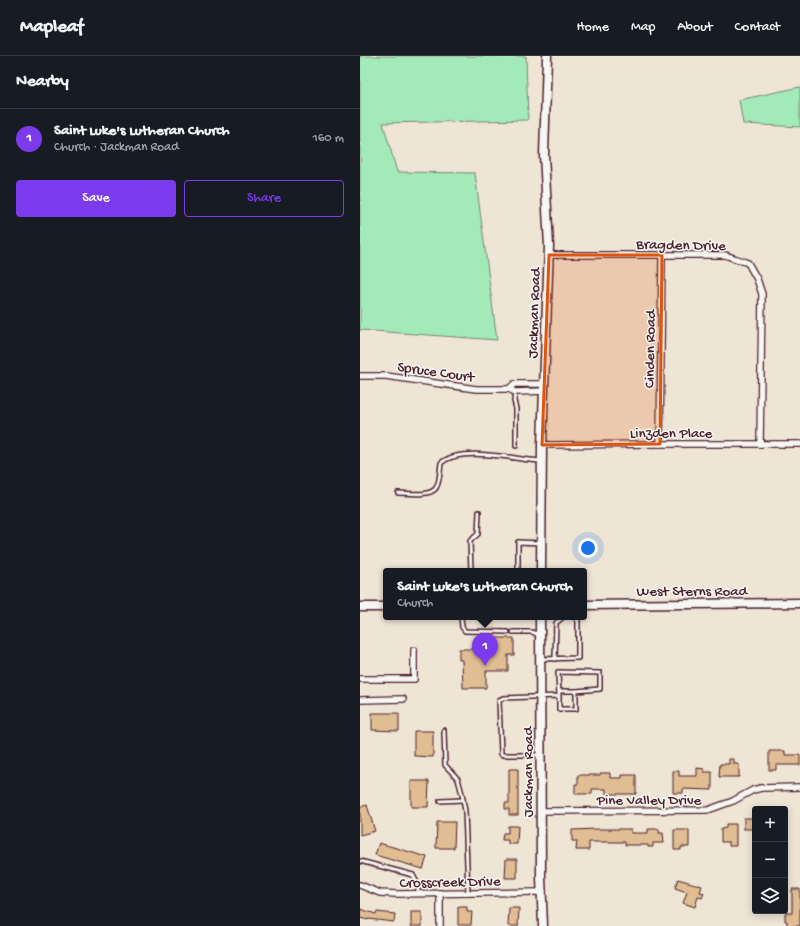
<!DOCTYPE html>
<meta charset="utf-8">
<style>
body{margin:0;font-family:"Gochi Hand",sans-serif;background:#20242c;color:#f1f3f6}
.controls{position:absolute;right:12px;bottom:12px;display:grid;overflow:hidden;border-radius:4px;box-shadow:0 2px 10px #0003}
.controls button{width:36px;height:36px;display:grid;place-items:center;padding:0;border:0;border-bottom:1px solid #363941;background:#171b24;color:#f1f3f6;font:20px sans-serif}
.you{position:absolute;left:228px;top:492px;width:14px;height:14px;margin:-10px;border:3px solid #fff;border-radius:50%;background:#1a73e8;box-shadow:0 0 0 6px #1a73e833}
.badge{display:grid;place-items:center;width:26px;height:26px;border-radius:50%;background:#7c3aed;color:#fff;font-size:13px;font-weight:700}
.pin{position:absolute;translate:-50% -33px;filter:drop-shadow(0 1px 2px #0008)}
.pin::after{content:'';position:absolute;top:21px;width:14px;height:12px;background:inherit;clip-path:polygon(0 0,100% 0,50% 100%)}
.popup{position:absolute;left:23px;top:512px;width:204px;height:52px;box-sizing:border-box;display:grid;place-content:center;border-radius:4px;background:#171b24;filter:drop-shadow(0 1px 3px #0005);font-size:13px;white-space:nowrap;color:#9ea1a6}
.popup b{font-size:15px;color:#f1f3f6}
.popup::after{content:'';position:absolute;left:50%;top:100%;margin-left:-8px;border:8px solid transparent;border-top-color:#171b24}
.list{margin:0;padding:0;list-style:none}
h2{display:flex;justify-content:space-between;align-items:center;height:52px;margin:0;padding:0 16px;font-size:17px}
h2 small{font-size:13px;font-weight:400;color:#9ea1a6}
.list li{display:grid;grid-template-columns:26px 1fr auto;gap:12px;align-items:center;box-sizing:border-box;height:60px;padding:0 16px;border-top:1px solid #363941}
.list b{display:block;font-size:15px;white-space:nowrap}
.list p{margin:0;font-size:13px;white-space:nowrap;color:#9ea1a6}
.list em{font-size:13px;font-style:normal;color:#9ea1a6}
.actions{display:flex;gap:8px;padding:12px 16px}
.actions a{flex:1;padding:9px 0;border:1px solid #7c3aed;border-radius:4px;text-align:center;font-size:14px;color:#7c3aed}
.actions .main{background:#7c3aed;color:#fff}
.icon{flex:none;width:22px;height:22px;fill:none;stroke:currentColor;stroke-width:2;stroke-linecap:round;stroke-linejoin:round}
.map{position:relative;flex:none;width:440px;height:870px;overflow:hidden}
header{display:flex;align-items:center;gap:24px;box-sizing:border-box;height:56px;padding:0 20px;background:#171b24;border-bottom:1px solid #363941}
header strong{font-size:19px}
nav{display:flex;gap:22px;margin-inline-start:auto;font-size:14px}
main{display:flex}
aside{flex:1;background:#171b24}
.map>svg:first-child{display:block}
.green{fill:#a2ebb9;stroke:#768572}
.building{fill:#e0bd92;stroke:#4a1f2b}
.lines{fill:none;stroke-linecap:round;stroke-linejoin:round}
.lane-casing{stroke:#4a1f2b;stroke-width:6}
.street-casing{stroke:#4a1f2b;stroke-width:8}
.secondary-casing{stroke:#4a1f2b;stroke-width:11}
.lane{stroke:#f6f6f2;stroke-width:3}
.street{stroke:#f6f6f2;stroke-width:5.5}
.secondary{stroke:#f6f6f2;stroke-width:8}
.marked{fill:#e0560e;fill-opacity:0.2;stroke:#e0560e;stroke-width:3;stroke-linejoin:round}
.labels{text-anchor:middle;stroke-width:3;stroke-linejoin:round;paint-order:stroke}
.street-label{font-size:15px;fill:#4a1f2b;stroke:#f6f6f2}
</style>
<header>
<strong>Mapleaf</strong>
<nav><a>Home</a><a>Map</a><a>About</a><a>Contact</a></nav>
</header>
<main>
<aside>
<h2>Nearby<small></small></h2>
<ul class="list">
<li><span class="badge">1</span><div><b>Saint Luke's Lutheran Church</b><p>Church · Jackman Road</p></div><em>160 m</em></li>
</ul>
<div class="actions"><a class="main">Save</a><a>Share</a></div>
</aside>
<div class="map">
<svg width="440" height="870" viewBox="0 0 440 870">
<rect width="100%" height="100%" fill="#efe5d5"/>
<filter id="ink" filterUnits="userSpaceOnUse"><feTurbulence type="fractalNoise" baseFrequency=".025" numOctaves="2"/><feDisplacementMap in="SourceGraphic" scale="8" xChannelSelector="R" yChannelSelector="G"/><feConvolveMatrix kernelMatrix="1 2 1 2 8 2 1 2 1" color-interpolation-filters="sRGB"/></filter>
<g filter="url(#ink)">
<g class="green">
<path d="M0,0H166L168,64L23,67L37,116L115,117L137,284L0,274Z"/>
<path d="M440,31V71L383,68L379,44Z"/>
</g>
<g class="building">
<path d="M121,582H154V599H148V615H126V632H103L102,604H99V593H121Z"/>
<path d="M12,657H39V675L12,674Z"/>
<path d="M54,675H73V701L54,700Z"/>
<path d="M409,695H425V699H440V709H416V714H409Z"/>
<path d="M369,703H374V708H379V721H359L360,708H369Z"/>
<path d="M337,712L344,713V716H352V734L323,733V737H313V715H319V720H337Z"/>
<path d="M149,713H158V759H149V753H145V747H149Z"/>
<path d="M240,717H250V722H262V719H276V738H246V733H232V738H215V728H218V719H240Z"/>
<path d="M51,725H69L68,751H51Z"/>
<path d="M7,749L15,775L0,779V751Z"/>
<rect x="384" y="762" width="11" height="11"/>
<path d="M77,766H95L94,792H76Z"/>
<path d="M366,768H376V790H369V786H361V773L366,772Z"/>
<path d="M148,770H158L157,788H148V784H142L143,777H148Z"/>
<path d="M237,773H271V777H288V773H299V777H303L304,787H293V791H288V789H265V786H229V794H216L217,785H212V774Z"/>
<path d="M314,774H329V791H321V794H314Z"/>
<path d="M19,787L67,801L63,813L15,799Z"/>
<path d="M146,803H157V822H145Z"/>
<path d="M318,823L342,830L340,836L344,837L342,842L338,841L335,851L323,847L327,836L315,832Z"/>
<path d="M432,833H440V870H427V865H425V857H432Z"/>
<path d="M98,851H107V856H112L111,869H98Z"/>
<path d="M149,852H159L158,870H148Z"/>
<path d="M0,853L16,858L17,856L35,858L34,866L8,863V864L0,862Z"/>
<rect x="51" y="856" width="11" height="14"/>
</g>
<g class="lines">
<g class="lane-casing">
<g id="lane">
<path d="M155,336L154,345L156,353V390"/>
<path d="M38,437C48,437 70,441 76,432C80,426 80,414 81,407C102,389 156,404 182,405"/>
<path d="M111,515L110,485L118,478L119,456"/>
<path d="M158,515V486L181,487"/>
<path d="M101,561L102,571L105,575L148,576"/>
<path d="M153,576H172L179,579"/>
<path d="M181,603L218,602V565L214,561"/>
<path d="M195,603L196,567L203,561"/>
<path d="M199,635H216"/>
<path d="M84,674L85,709L98,723L102,738L105,755L108,837"/>
<path d="M180,699H143L141,698L139,644L143,642L199,640V653H216V635L240,633V617L198,616L199,640"/>
<path d="M80,745L103,744"/>
<path d="M0,805L53,819L58,829V837"/>
</g>
</g>
<g class="street-casing">
<g id="street">
<path d="M189,199H365L388,207L397,223L402,238L400,388"/>
<path d="M0,320H26L116,333H149L155,336L185,335"/>
<path d="M149,333L154,328H185"/>
<path d="M300,388L302,199"/>
<path d="M182,389L300,388H440"/>
<path d="M0,623H54V594"/>
<path d="M0,644L43,643"/>
<path d="M181,755L348,754L373,745L393,734L401,732L440,731"/>
<path d="M0,829L20,837L36,838L183,836"/>
<path d="M80,837V870"/>
</g>
</g>
<g class="secondary-casing">
<g id="secondary">
<path d="M181,515L182,389L189,190L184,99L187,0"/>
<path d="M224,549L440,547"/>
<path d="M0,551H26"/>
<path d="M180,561L181,821L183,870"/>
</g>
</g>
<use href="#lane" class="lane"/>
<use href="#street" class="street"/>
<use href="#secondary" class="secondary"/>
</g>
</g>
<path class="marked" d="M189,199H302L300,388L182,389Z"/>
<g class="labels">
<g class="street-label">
<text transform="translate(321 188) rotate(1)" y="5">Bragden Drive</text>
<text transform="translate(173 257) rotate(-88)" y="5">Jackman Road</text>
<text transform="translate(289 293) rotate(-89)" y="5">Cinden Road</text>
<text transform="translate(76 315) rotate(8)" y="5">Spruce Court</text>
<text x="311" y="381">Linzden Place</text>
<text x="332" y="539">West Sterns Road</text>
<text transform="translate(167 716) rotate(-90)" y="5">Jackman Road</text>
<text x="289" y="748">Pine Valley Drive</text>
<text transform="translate(90 825) rotate(-1)" y="5">Crosscreek Drive</text>
</g>
</g>
</svg>
<div class="controls">
<button>+</button>
<button>−</button>
<button><svg class="icon" aria-label="layers" viewBox="0 0 24 24"><path d="M12 4l9 5-9 5-9-5zM3 14l9 5 9-5"/></svg></button>
</div>
<div class="you"></div>
<div class="pin badge" style="left:125px;top:610px">1</div>
<div class="popup"><b>Saint Luke's Lutheran Church</b>Church</div>
</div>
</main>
